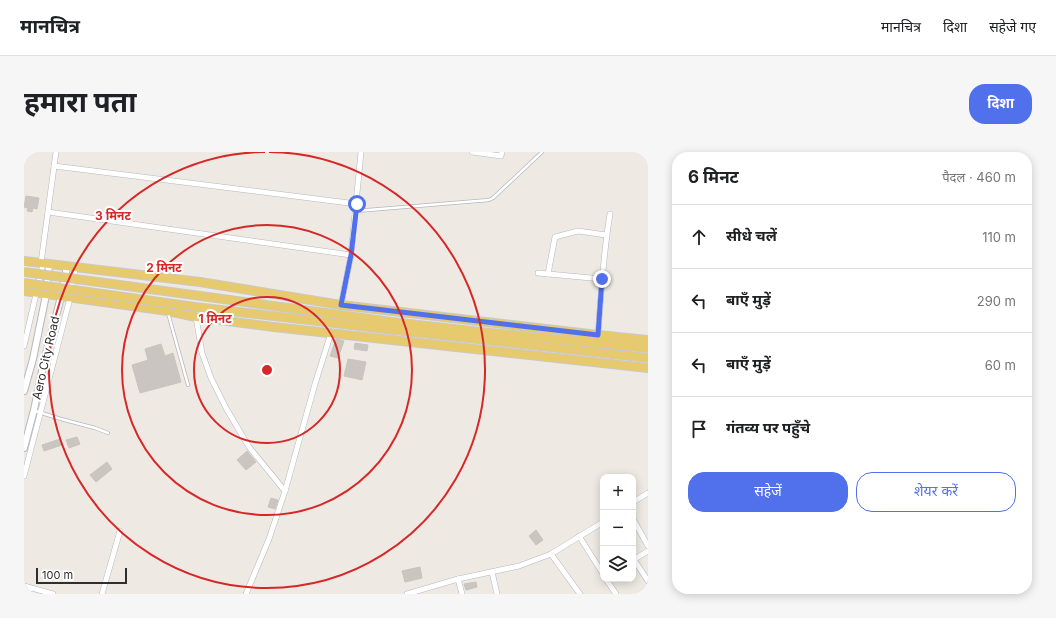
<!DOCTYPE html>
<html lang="hi">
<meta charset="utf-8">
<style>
body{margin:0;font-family:Inter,"Noto Sans Devanagari",sans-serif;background:#f6f6f6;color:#202124}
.controls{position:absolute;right:12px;bottom:12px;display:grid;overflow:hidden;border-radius:8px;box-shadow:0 2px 10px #0003}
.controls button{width:36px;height:36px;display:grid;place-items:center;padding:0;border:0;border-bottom:1px solid #e0e0e0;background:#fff;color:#202124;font:20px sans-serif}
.scale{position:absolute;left:12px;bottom:10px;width:91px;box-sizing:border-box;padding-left:4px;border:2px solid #2e2e2e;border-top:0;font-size:11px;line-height:14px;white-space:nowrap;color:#2e2e2e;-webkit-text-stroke:3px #fff;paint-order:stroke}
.stop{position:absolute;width:12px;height:12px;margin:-9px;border:3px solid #5170ec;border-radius:50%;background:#fff}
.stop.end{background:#5170ec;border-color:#fff;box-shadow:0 1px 4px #0008}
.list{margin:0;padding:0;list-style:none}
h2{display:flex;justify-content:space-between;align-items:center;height:52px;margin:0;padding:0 16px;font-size:17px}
h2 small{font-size:13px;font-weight:400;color:#757577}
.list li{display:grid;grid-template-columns:26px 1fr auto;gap:12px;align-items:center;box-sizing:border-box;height:64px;padding:0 16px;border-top:1px solid #e0e0e0}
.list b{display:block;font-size:15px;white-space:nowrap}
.list em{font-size:13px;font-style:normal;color:#757577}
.actions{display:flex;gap:8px;padding:12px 16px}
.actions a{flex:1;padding:9px 0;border:1px solid #5170ec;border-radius:16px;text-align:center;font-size:14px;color:#5170ec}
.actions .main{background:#5170ec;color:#fff}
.icon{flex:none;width:22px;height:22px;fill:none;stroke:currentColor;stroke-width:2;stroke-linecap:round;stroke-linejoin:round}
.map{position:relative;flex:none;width:624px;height:442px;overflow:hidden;border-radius:16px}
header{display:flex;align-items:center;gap:24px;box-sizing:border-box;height:56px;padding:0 20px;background:#fff;border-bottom:1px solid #e0e0e0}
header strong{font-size:19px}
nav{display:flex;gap:22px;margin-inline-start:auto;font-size:14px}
.intro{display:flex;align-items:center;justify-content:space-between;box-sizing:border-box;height:96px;padding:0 24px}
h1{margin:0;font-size:28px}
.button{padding:10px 18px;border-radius:16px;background:#5170ec;color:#fff;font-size:14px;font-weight:700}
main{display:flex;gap:24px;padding:0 24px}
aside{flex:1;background:#fff;border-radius:16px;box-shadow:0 2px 10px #0003}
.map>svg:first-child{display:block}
.building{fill:#cac5c1;stroke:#cac4bb}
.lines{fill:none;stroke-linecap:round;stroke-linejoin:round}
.service-casing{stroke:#b5b8c0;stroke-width:4}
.minor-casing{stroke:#b5b8c0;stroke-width:6}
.tertiary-casing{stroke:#b5b8c0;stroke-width:8}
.primary-casing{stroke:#c9c9c9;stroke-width:10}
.service{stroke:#fff;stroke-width:2.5}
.minor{stroke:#fff;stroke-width:5}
.tertiary{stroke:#fff;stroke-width:6}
.primary{stroke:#e7c96e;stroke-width:8}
.primary-bridge-casing{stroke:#c9c9c9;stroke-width:10;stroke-linecap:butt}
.primary-bridge{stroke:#e7c96e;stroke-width:8}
.route{stroke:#5170ec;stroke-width:5}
.ring{fill:none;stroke:#d62828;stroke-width:2}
.labels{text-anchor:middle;stroke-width:4;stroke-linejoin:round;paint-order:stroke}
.street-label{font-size:12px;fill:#2e2e2e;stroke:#fff}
.centre{fill:#d62828;stroke:#fff;stroke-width:2}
.ring-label{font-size:12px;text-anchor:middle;font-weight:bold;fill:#d62828;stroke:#fff;stroke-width:4;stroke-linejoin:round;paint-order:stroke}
</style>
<header>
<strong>मानचित्र</strong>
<nav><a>मानचित्र</a><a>दिशा</a><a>सहेजे गए</a></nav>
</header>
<div class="intro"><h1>हमारा पता</h1><a class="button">दिशा</a></div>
<main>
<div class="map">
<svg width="624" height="442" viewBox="0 0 624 442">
<rect width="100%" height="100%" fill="#eee9e2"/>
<g class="building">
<path d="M2,44L15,46L13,57L9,56L8,60L3,59L4,56L0,55Z"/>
<path d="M312,187L320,189L314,206L306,204Z"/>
<path d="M331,191L344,193L343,199L330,197Z"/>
<path d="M137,192L141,204L149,201L157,230L116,241L108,213L124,208L121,197Z"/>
<path d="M324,207L342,210L338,228L320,224Z"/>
<path d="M53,285L56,292L45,296L42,288Z"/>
<path d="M36,287L38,293L20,299L18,293Z"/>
<path d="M223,299L232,310L222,318L213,308Z"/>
<path d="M83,310L88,317L72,330L66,323Z"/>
<path d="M247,346L254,348L251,357L244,355Z"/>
<path d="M512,378L519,388L512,393L505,384Z"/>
<path d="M396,415L398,426L381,430L378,419Z"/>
<path d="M452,430L453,435L442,438L440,432Z"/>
</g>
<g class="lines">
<g class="service-casing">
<g id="service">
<path d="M332,59L465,48L469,46L518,0"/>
<path d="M144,161L164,233"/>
<path d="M11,259L37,267L71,276L84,281"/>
</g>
</g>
<g class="minor-casing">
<g id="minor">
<path d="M448,0L477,4L478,0"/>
<path d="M30,14L333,52"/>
<path d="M24,60L327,103"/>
<path d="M17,111L32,0"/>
<path d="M514,121L578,127"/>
<path d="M524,122L531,85L554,79L582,83"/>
<path d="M317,153L327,103L337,0"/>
<path d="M172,165L178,201L187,226L202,256L225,295L261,339"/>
<path d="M574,183C577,143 579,103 586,62"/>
<path d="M0,194L19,112"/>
<path d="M0,324L46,146L51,116"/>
<path d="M609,350L624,341"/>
<path d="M609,367L624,394"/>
<path d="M555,384L579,422"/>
<path d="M527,402L556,442"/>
<path d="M609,406L624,429"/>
<path d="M609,408L624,399"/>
<path d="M468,420L473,442"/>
<path d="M434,427L438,442"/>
<path d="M582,427L592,442"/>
<path d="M0,434L29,442"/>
<path d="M4,442L6,436"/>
<path d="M78,442L96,379"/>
<path d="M222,442L245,387L261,339L291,232L307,181"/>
<path d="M383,442L434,427L495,414L527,402L579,370"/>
</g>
</g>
<g class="tertiary-casing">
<g id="tertiary">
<path d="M0,239L9,207L22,143L25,113"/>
<path d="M0,296L10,258L20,209L37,145L43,115"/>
</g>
</g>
<g class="primary-casing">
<g id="primary">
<path d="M0,109L176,130L317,153L574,183L624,188"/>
<path d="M0,139L144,159L172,165L250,175L624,216"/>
<path d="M368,170L457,180L624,196"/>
<path d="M370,178L624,206"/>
</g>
</g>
<use href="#service" class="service"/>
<use href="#minor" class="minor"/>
<use href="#tertiary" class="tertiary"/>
<use href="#primary" class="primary"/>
<g class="primary-bridge-casing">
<g id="primary-bridge">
<path d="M0,120L368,170"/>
<path d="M0,131L171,155L370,178"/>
</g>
</g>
<use href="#primary-bridge" class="primary-bridge"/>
</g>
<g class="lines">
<path class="route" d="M333,52L327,103L317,153L574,183L578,127"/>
</g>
<g class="ring">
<circle cx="243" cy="218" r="73"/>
<circle cx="243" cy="218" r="145"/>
<path d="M245 0A218 218 0 1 1 241 0"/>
</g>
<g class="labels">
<g class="street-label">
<text transform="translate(22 206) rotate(-77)" y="4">Aero City Road</text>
</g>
</g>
<circle cx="243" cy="218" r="6" class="centre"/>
<g class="ring-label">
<text x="89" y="68">3 मिनट</text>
<text x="140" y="120">2 मिनट</text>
<text x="191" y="171">1 मिनट</text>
</g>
</svg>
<div class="controls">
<button>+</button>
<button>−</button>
<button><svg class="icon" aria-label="layers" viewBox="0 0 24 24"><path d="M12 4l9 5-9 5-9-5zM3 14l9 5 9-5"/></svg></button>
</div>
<div class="scale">100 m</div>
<div class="stop" style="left:333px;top:52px"></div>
<div class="stop end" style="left:578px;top:127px"></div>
</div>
<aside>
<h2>6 मिनट<small>पैदल · 460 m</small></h2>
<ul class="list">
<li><svg class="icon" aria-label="ahead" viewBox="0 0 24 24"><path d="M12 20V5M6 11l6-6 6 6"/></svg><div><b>सीधे चलें</b></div><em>110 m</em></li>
<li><svg class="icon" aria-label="left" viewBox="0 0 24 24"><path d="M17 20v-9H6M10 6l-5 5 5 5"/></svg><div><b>बाएँ मुड़ें</b></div><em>290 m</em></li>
<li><svg class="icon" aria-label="left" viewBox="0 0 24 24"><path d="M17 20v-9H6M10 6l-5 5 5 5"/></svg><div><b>बाएँ मुड़ें</b></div><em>60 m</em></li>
<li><svg class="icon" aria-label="arrive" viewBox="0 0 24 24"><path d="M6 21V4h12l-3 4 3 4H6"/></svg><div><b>गंतव्य पर पहुँचे</b></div></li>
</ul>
<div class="actions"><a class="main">सहेजें</a><a>शेयर करें</a></div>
</aside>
</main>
